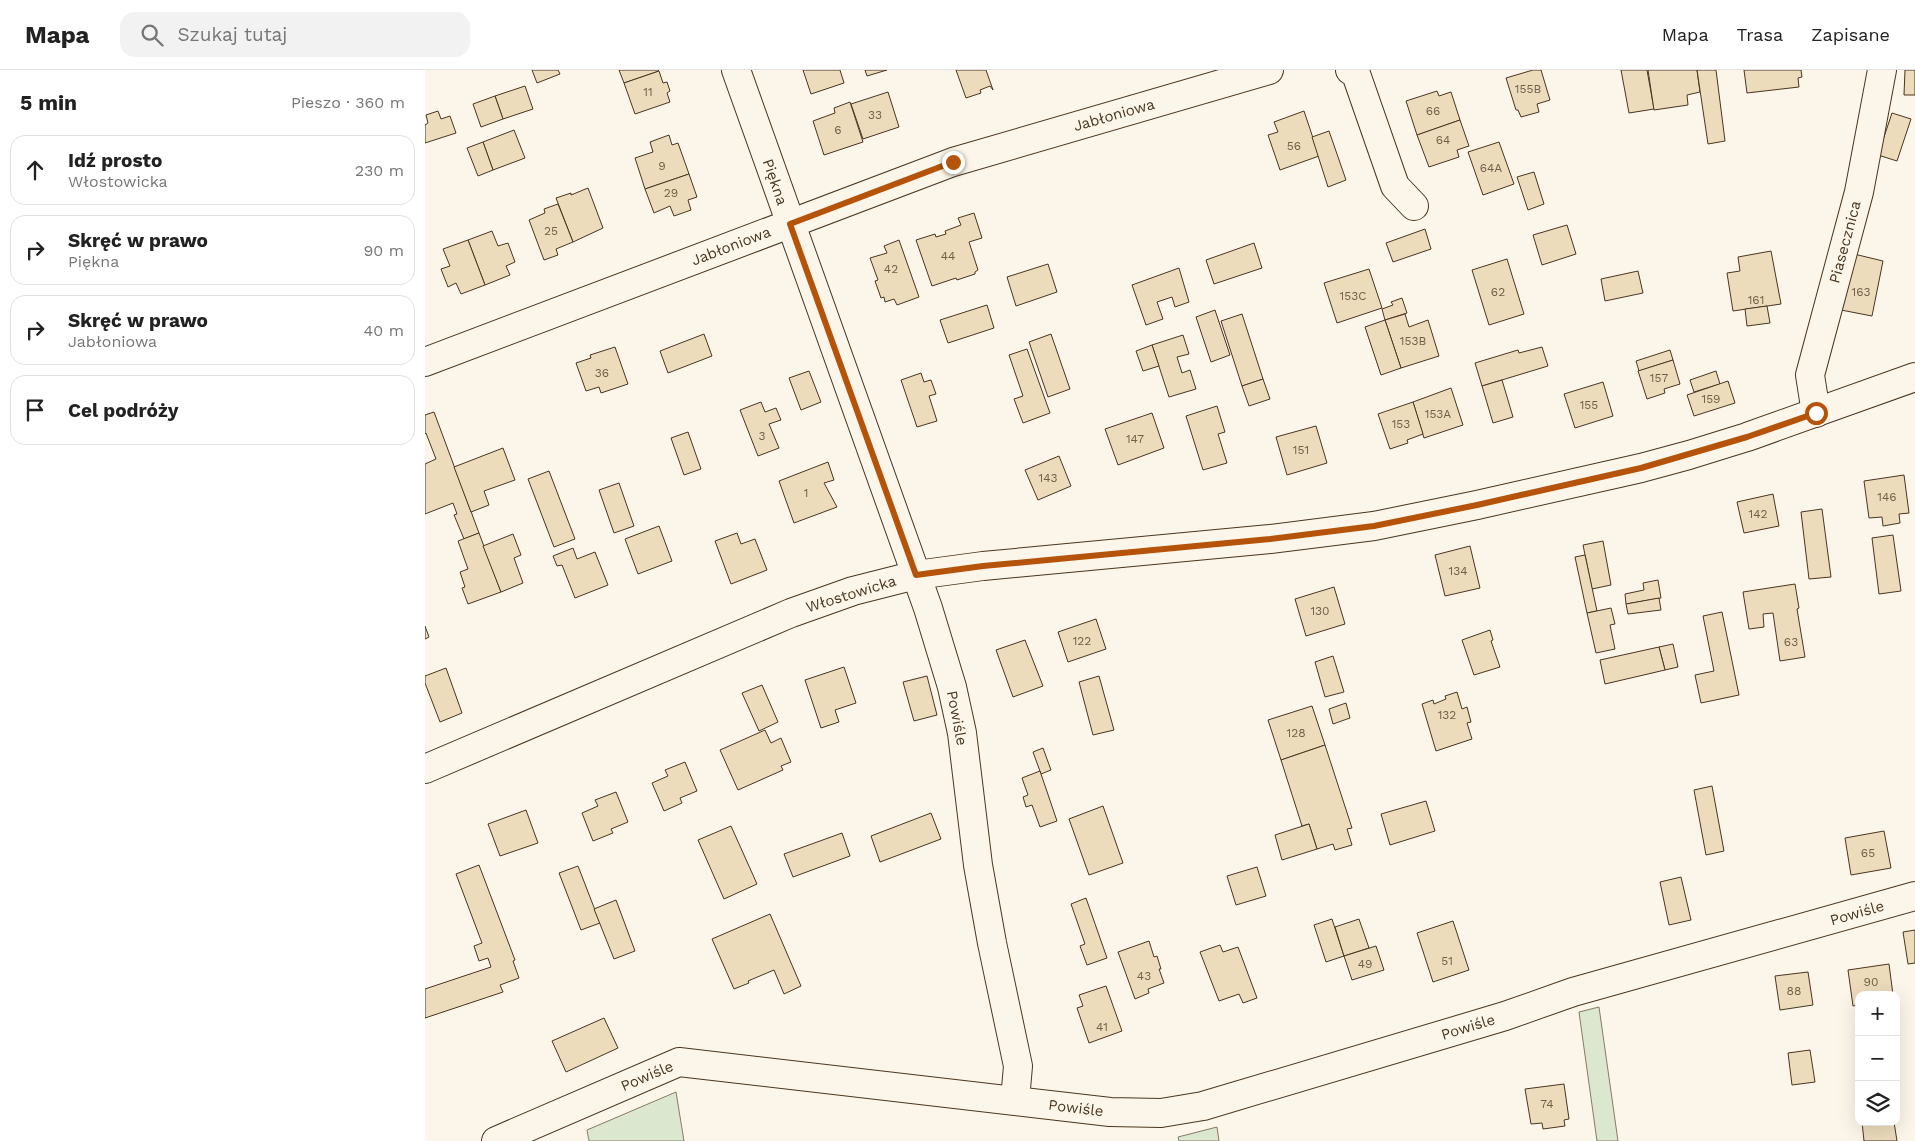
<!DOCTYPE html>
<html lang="pl">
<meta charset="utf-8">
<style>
body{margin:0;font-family:"Work Sans",sans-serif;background:#f2f2f2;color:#222}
.controls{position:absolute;right:15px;bottom:15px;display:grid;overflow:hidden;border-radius:10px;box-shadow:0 5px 20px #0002}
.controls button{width:45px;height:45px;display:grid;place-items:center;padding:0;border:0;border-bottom:1px solid #e0e0e0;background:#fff;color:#222;font:25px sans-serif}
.stop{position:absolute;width:15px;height:15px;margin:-11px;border:4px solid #b45309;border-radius:50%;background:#fff}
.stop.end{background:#b45309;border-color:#fff;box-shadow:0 1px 5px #0008}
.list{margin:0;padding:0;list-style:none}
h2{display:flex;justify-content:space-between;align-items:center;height:65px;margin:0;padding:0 20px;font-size:21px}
h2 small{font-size:16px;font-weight:400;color:#767676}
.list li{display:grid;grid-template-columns:32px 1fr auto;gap:15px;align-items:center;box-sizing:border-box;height:70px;margin:0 10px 10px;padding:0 10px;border:1px solid #e0e0e0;border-radius:15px}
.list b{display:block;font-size:19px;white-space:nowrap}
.list p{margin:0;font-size:16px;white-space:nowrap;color:#767676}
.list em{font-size:16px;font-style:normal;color:#767676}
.icon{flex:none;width:28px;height:28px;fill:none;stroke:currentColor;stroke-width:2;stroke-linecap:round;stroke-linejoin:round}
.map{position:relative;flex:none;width:1490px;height:1071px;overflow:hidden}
header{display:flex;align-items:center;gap:30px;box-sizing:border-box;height:70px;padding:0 25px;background:#fff;border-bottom:1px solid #e0e0e0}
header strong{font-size:24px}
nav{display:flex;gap:28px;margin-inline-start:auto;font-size:18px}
.search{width:350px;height:45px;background:#f2f2f2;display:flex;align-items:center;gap:12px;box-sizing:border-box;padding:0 18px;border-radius:15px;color:#767676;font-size:19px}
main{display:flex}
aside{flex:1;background:#fff}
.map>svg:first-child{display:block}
.green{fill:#dce7d0;stroke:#887966}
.building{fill:#ecdcbc;stroke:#4a3520}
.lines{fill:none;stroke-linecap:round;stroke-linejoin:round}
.minor-casing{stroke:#4a3520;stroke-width:30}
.major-casing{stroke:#4a3520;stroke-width:30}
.minor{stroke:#fbf6e9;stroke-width:28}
.major{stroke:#fbf6e9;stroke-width:28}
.route{stroke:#b45309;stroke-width:6}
.labels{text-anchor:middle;stroke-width:4;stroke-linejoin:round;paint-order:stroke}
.number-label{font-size:12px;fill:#725f47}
.street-label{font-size:15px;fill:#4a3520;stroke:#fbf6e9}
</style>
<header>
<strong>Mapa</strong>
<div class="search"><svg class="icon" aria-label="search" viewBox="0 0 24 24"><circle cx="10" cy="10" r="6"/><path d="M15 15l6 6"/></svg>Szukaj tutaj</div>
<nav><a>Mapa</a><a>Trasa</a><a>Zapisane</a></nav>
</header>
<main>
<aside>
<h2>5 min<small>Pieszo · 360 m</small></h2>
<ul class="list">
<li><svg class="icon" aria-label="ahead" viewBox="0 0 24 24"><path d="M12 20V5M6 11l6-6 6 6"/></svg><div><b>Idź prosto</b><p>Włostowicka</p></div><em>230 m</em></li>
<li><svg class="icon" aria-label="right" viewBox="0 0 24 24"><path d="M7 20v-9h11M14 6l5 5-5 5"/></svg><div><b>Skręć w prawo</b><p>Piękna</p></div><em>90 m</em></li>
<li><svg class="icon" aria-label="right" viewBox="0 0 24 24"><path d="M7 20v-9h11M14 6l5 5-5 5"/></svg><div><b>Skręć w prawo</b><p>Jabłoniowa</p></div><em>40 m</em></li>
<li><svg class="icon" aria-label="arrive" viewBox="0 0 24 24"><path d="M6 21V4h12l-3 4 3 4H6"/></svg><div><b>Cel podróży</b></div></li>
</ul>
</aside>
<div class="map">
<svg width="1490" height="1071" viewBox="0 0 1490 1071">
<rect width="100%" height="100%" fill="#fbf6e9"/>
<g class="green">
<path d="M1174,937L1193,1071H1172L1154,942Z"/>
<path d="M251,1022L259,1071H164L162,1060Z"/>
<path d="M792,1057L794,1071H754L753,1067Z"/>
</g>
<g class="building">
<path d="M107,0H133L135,4L112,13Z"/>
<path d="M194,0H233L234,1L199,13Z"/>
<path d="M378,0H415L419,13L386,24Z"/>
<path d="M440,0H462L442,6Z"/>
<path d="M531,0H561L568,20L565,16L555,20L556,23L541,28Z"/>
<path d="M1108,0H1116L1125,30L1112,34L1114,42L1096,47L1093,40H1091L1081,8Z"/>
<path d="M1196,0H1222L1229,39L1204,43Z"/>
<path d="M1223,0H1272L1275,22L1262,25L1263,35L1229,40Z"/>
<path d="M1272,0H1291L1300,71L1283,74Z"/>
<path d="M1319,0H1376L1377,7L1373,8L1374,17L1322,23Z"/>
<path d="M1480,0H1490V25H1479Z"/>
<path d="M234,1L238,13L242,12L245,21L242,23L245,32L210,44L199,13Z"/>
<path d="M100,16L108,39L78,49L70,26Z"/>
<path d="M1012,21L1014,26L1026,22L1035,50L992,65L981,31Z"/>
<path d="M463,22L474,57L438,69L426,34Z"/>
<path d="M70,26L78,49L56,57L48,34Z"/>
<path d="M425,32L438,72L399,85L388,51L410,43L409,38Z"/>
<path d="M13,41L16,49L25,46L31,63L0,73V55L3,53L1,45Z"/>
<path d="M879,41L894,86L855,100L843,65L853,62L849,52Z"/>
<path d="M1467,43L1486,49L1472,91L1453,85Z"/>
<path d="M1035,50L1044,76L1032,80L1034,87L1004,97L992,65Z"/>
<path d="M89,60L100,88L68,100L58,72Z"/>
<path d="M904,61L921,110L903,117L887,67Z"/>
<path d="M244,65L247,75L253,73L264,104L220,119L210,88L228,82L225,72Z"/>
<path d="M58,72L68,100L53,106L42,78Z"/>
<path d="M1074,72L1089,114L1058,125L1043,82Z"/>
<path d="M1109,102L1119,134L1103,140L1092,107Z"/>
<path d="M264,104L272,127L263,130L266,140L249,146L245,136L229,143L220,119Z"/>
<path d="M163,118L178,158L148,172L131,128L146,123V125Z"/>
<path d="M133,134L148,172L131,179L133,185L119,190L104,150L120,143L119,139Z"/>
<path d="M549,143L557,168L544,172L553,200L550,202V204L532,210L531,208L507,216L491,170L510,164L511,167L521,164L520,161L536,155L533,148Z"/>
<path d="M1142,155L1151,184L1117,195L1108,165Z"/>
<path d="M1000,159L1006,179L968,192L961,173Z"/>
<path d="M67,161L73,176L83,173L90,192L81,196L85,205L60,215L43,170Z"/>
<path d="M43,170L60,215L36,224L31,213L23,217L16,199L25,196L18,179Z"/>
<path d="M474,170L494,227L472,235L469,229L460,232L459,227L456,228L450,211L453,210L445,188L462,183L459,176Z"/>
<path d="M829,173L837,198L789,214L781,190Z"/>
<path d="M1346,181L1356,234L1308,241L1302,203L1315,201L1313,187Z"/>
<path d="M1429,184L1458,191L1447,246L1416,240Z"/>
<path d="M1082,189L1099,244L1064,255L1047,200Z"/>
<path d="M623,194L632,222L591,236L582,207Z"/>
<path d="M754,198L764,232L750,237L747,227L732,232L738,249L721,255L707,215Z"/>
<path d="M944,199L957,238L912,253L899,213Z"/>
<path d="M1213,201L1218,223L1180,231L1176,209Z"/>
<path d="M977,228L982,243L960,250L957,239L968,235L966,232Z"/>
<path d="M562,235L569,258L523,273L515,250Z"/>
<path d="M1342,236L1345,253L1322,256L1320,239Z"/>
<path d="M790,240L805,285L786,292L771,247Z"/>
<path d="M817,244L838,309L817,316L796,251Z"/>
<path d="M980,244L984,257L1003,250L1014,286L976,298L960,250Z"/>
<path d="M960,250L976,298L956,305L940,257Z"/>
<path d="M279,264L287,286L243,303L235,281Z"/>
<path d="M626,264L645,319L623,327L604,272Z"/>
<path d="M758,265L764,284L752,287L757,303L765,300L771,319L744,327L727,275Z"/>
<path d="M727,275L734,296L718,301L711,281Z"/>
<path d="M190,277L203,314L176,323L174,317L161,321L151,293L166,288L165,285Z"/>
<path d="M1117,277L1123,296L1057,316L1050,293L1093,280L1094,283Z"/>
<path d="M602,279L625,343L598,353L589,329L598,326L584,285Z"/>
<path d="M1245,280L1248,290L1214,301L1211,291Z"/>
<path d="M1248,290L1255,314L1239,319L1240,323L1222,329L1213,301Z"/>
<path d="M384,301L396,332L376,340L364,308Z"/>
<path d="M1291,301L1295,314L1269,322L1265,310Z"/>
<path d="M496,303L499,312L506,310L511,324L504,326L512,351L492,357L476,310Z"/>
<path d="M838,309L845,329L824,336L817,316Z"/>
<path d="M1077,310L1088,347L1068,353L1057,316Z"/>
<path d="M1303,311L1310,333L1269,346L1262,325Z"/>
<path d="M1178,312L1188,346L1150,358L1139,324Z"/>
<path d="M1026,318L1038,355L999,368L988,332Z"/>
<path d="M336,332L340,342L351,338L356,350L344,354L354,378L333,386L315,340Z"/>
<path d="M988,332L998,364L982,370L983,373L965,379L953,344Z"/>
<path d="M792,336L800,362L793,364L802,393L778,400L761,346Z"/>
<path d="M9,342L54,463L39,469L29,445L32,444L28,433L0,444V394L11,389L1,363L0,364V345Z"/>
<path d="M727,343L739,378L693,395L680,359Z"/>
<path d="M891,356L902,393L862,405L851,367Z"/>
<path d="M263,362L276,399L259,405L246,368Z"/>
<path d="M78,378L90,410L59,421L64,435L46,442L29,397Z"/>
<path d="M634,386L646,416L613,430L600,400Z"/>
<path d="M403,392L409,410L399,413L412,437L369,453L354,411Z"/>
<path d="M124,401L150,469L129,477L103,409Z"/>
<path d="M1479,405L1484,443L1474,444L1475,453L1458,456L1457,447L1444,448L1439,411Z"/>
<path d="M194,413L209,456L189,463L174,420Z"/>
<path d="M1348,424L1354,456L1319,463L1312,432Z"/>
<path d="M1397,439L1406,507L1384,509L1376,442Z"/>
<path d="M234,456L247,491L213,504L200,469Z"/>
<path d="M54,463L76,522L43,534L37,518L40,517L35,502L43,499L33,471Z"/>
<path d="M312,463L316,474L330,469L342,500L306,514L290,471Z"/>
<path d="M88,464L96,485L89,488L98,513L76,522L58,476Z"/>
<path d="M1468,465L1476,521L1454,524L1447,468Z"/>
<path d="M1178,471L1186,515L1167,519L1158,475Z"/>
<path d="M1045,476L1055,518L1020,526L1010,485Z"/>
<path d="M148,478L152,489L170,482L183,515L150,528L137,495L132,496L128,486Z"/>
<path d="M1160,485L1172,541L1162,543L1150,487Z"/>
<path d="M1233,510L1236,528L1201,534L1200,524L1219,520L1218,513Z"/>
<path d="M1370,514L1374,538L1372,539L1380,587L1355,591L1348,543L1338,544L1339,557L1324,559L1318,522Z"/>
<path d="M909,517L920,554L881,566L870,529Z"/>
<path d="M1234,528L1236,540L1203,544L1201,534Z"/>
<path d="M1186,538L1190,554L1185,555L1190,579L1171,583L1162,543Z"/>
<path d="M1297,542L1314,625L1276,633L1270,605L1289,601L1278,546Z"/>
<path d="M671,549L681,579L643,592L633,562Z"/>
<path d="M0,556L4,567L0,569Z"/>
<path d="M1065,560L1068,570L1066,571L1075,597L1049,605L1037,570Z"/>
<path d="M600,570L618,616L588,627L571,580Z"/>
<path d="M1248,574L1253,597L1240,600L1234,577Z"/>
<path d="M1234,577L1240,600L1180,614L1175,590Z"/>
<path d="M908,586L919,622L900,627L890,592Z"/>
<path d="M419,597L431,633L410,640L414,652L396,658L380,610Z"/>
<path d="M21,598L37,643L15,652L0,613V606Z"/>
<path d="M502,606L512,645L489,651L478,612Z"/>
<path d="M674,606L689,660L668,665L654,612Z"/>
<path d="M337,615L353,652L334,661L317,623Z"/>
<path d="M1032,622L1037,639L1042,637L1046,652L1042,653L1047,669L1011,681L997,634L1008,630L1009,634L1021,629L1020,626Z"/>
<path d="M921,633L925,648L908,654L904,639Z"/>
<path d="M887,636L900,675L856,690L843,650Z"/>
<path d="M340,660L346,673L356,668L366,692L356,696L358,700L313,720L295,680Z"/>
<path d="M900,675L927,758L922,759L927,775L910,780L908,774L892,779L884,754L877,756L856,690Z"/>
<path d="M618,678L626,700L616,704L608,682Z"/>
<path d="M260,692L272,721L255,728L257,733L239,741L227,713L243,706L240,700Z"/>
<path d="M615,701L632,751L615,757L607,735L601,737L598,727L603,725L597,708Z"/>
<path d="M1287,716L1299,781L1281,785L1269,720Z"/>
<path d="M191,722L203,752L186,759L188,763L168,771L157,743L173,736L170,730Z"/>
<path d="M1001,731L1010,761L965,775L956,744Z"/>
<path d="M678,736L698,793L664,805L644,749Z"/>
<path d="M101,740L113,773L75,786L63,754Z"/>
<path d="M506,743L516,769L455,792L446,766Z"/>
<path d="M884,754L892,779L857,790L850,765Z"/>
<path d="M306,756L332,814L299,829L273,770Z"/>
<path d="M1459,761L1466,798L1426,805L1420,768Z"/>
<path d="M417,763L425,786L368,807L359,784Z"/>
<path d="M54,795L90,890L88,891L94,908L75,915L78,922L0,948V919L66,897L63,888L54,891L49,876L57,873L31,804Z"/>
<path d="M153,796L175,853L156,860L134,803Z"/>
<path d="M832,797L841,826L811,835L802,806Z"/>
<path d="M1256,807L1266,850L1244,855L1235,812Z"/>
<path d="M661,828L682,888L662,895L655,876L660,874L646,834Z"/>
<path d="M191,830L210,881L189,889L169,839Z"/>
<path d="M345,844L376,916L359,924L349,900L323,911L324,913L309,919L287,869Z"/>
<path d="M907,849L919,886L901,892L889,855Z"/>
<path d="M934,849L944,878L919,886L910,857Z"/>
<path d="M1028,851L1044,900L1008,912L992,863Z"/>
<path d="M1490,860V893L1483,894L1478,862Z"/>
<path d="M724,871L729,887L732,886L736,899H734L739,913L723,919L724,923L710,929L693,882Z"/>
<path d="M795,875L798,882L813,877L832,928L818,933L814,924L794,931L775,882Z"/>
<path d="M951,876L959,900L927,910L919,886Z"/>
<path d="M1464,894L1468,925H1434V935L1428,936L1423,900Z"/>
<path d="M1383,902L1388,935L1355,940L1350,906Z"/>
<path d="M681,916L697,961L664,973L652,938L658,936L654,925Z"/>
<path d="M179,948L193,978L141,1002L127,971Z"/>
<path d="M1385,980L1390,1012L1367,1015L1363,983Z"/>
<path d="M1139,1014L1144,1049L1139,1050L1140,1056L1118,1059L1117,1053L1106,1054L1100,1019Z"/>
<path d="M1437,1052H1469L1472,1071H1439Z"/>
</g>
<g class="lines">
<g class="minor-casing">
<g id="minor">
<path d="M311,0L503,538L527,617L537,663L553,795L567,873L593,996L590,1030"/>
<path d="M925,0L931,4L970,116L989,136"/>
<path d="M0,292L528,92L844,0"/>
<path d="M1391,343L1385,305L1434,122L1457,0"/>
<path d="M71,1071L254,992L685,1042L736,1043L778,1036L1080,946L1148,922L1490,826"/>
</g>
</g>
<g class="major-casing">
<path id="major" d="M0,699L366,543L428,521L491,505L558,496L845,469L949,456L1052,435L1216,398L1264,385L1322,367L1490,307"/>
</g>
<use href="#minor" class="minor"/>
<use href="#major" class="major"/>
</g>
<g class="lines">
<path class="route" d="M528,92L365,154L491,505L558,496L845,469L949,456L1052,435L1216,398L1322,367L1391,343"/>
</g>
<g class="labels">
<g class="number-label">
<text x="1103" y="23">155B</text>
<text x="223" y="26">11</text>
<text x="1008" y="45">66</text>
<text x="450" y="49">33</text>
<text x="413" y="64">6</text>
<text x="1018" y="74">64</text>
<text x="869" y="80">56</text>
<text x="237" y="100">9</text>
<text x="1066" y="102">64A</text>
<text x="246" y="127">29</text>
<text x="126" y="165">25</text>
<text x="523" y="190">44</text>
<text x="466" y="203">42</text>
<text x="1073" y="226">62</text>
<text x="1436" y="226">163</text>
<text x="928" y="230">153C</text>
<text x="1331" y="234">161</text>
<text x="988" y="275">153B</text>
<text x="177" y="307">36</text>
<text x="1234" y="312">157</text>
<text x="1286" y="333">159</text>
<text x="1164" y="339">155</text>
<text x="1013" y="348">153A</text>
<text x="976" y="358">153</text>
<text x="337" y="370">3</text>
<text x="710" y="373">147</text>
<text x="876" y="384">151</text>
<text x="623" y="412">143</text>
<text x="381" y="427">1</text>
<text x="1462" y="431">146</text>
<text x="1333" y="448">142</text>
<text x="1033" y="505">134</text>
<text x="895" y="545">130</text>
<text x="657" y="575">122</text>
<text x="1366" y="576">63</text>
<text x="1022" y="649">132</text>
<text x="871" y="667">128</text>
<text x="1443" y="787">65</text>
<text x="1022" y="895">51</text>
<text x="940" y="898">49</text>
<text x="719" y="910">43</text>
<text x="1446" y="916">90</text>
<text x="1369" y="925">88</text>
<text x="677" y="961">41</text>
<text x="1122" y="1038">74</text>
</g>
<g class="street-label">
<text transform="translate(689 45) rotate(-16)" y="5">Jabłoniowa</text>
<text transform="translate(350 112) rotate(71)" y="5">Piękna</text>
<text transform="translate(1420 172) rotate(-75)" y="5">Piasecznica</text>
<text transform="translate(306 176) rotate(-21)" y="5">Jabłoniowa</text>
<text transform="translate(426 524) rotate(-17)" y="5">Włostowicka</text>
<text transform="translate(532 648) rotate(79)" y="5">Powiśle</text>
<text transform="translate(1432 843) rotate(-16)" y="5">Powiśle</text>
<text transform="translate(1043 957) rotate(-17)" y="5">Powiśle</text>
<text transform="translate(222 1006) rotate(-23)" y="5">Powiśle</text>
<text transform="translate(651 1038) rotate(7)" y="5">Powiśle</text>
</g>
</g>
</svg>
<div class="controls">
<button>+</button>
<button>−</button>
<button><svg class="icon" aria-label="layers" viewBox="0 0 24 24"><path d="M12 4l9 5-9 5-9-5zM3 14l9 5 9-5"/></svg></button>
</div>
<div class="stop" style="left:1391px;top:343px"></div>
<div class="stop end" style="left:528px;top:92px"></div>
</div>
</main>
